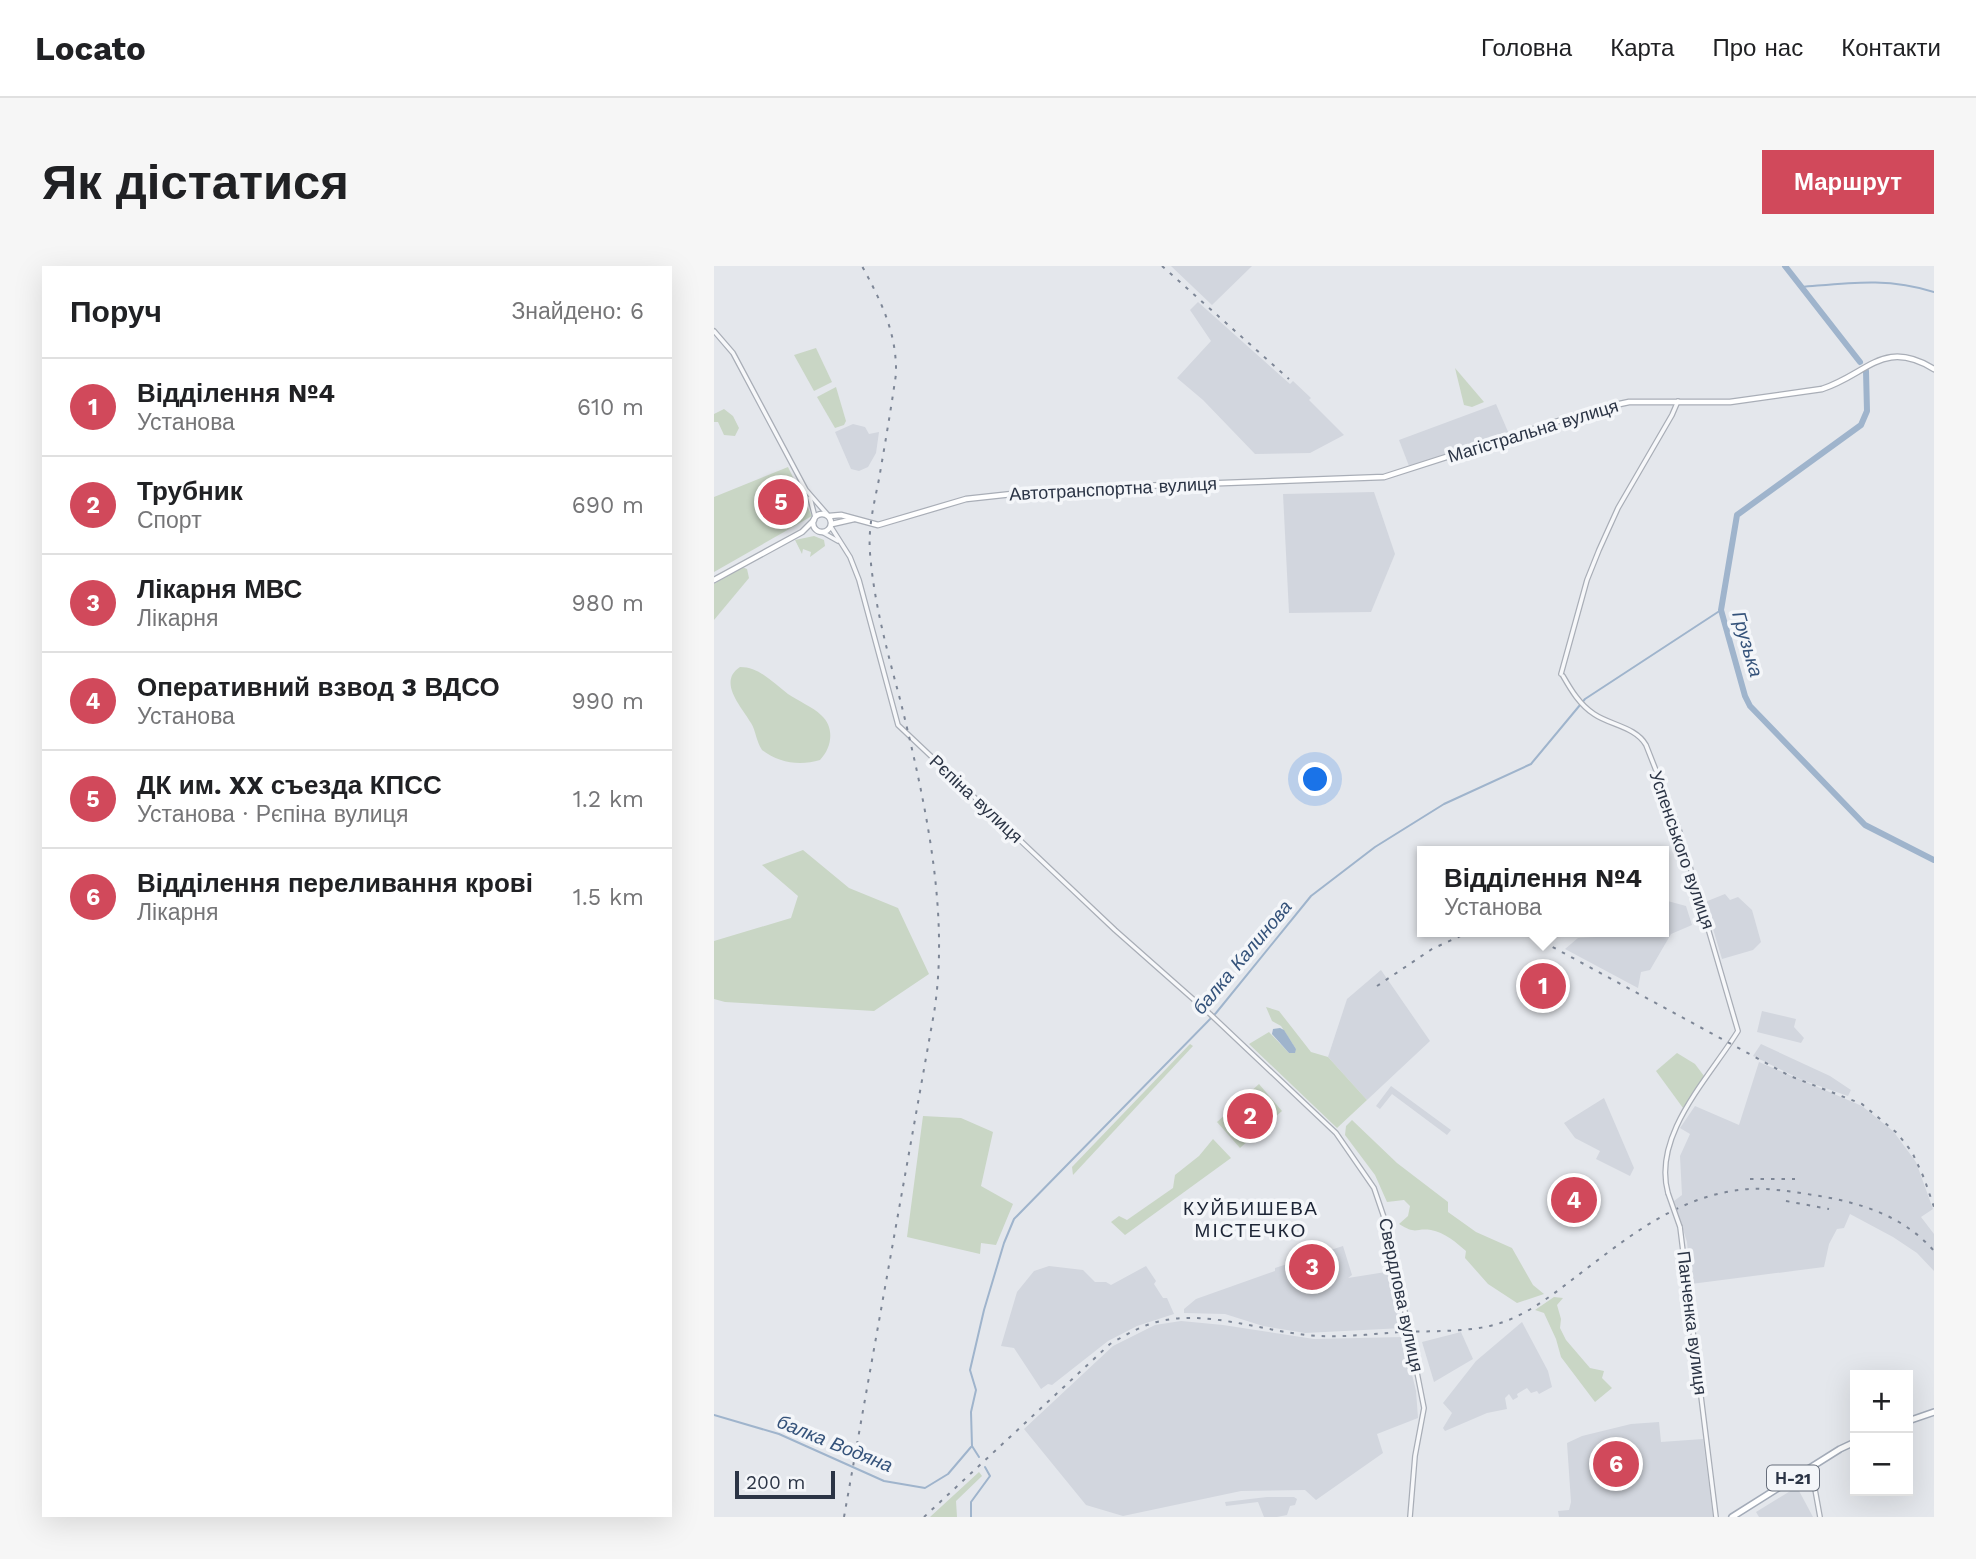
<!DOCTYPE html>
<html lang="uk">
<meta charset="utf-8">
<style>
body{margin:0;font-family:"Work Sans",sans-serif;background:#f6f6f6;color:#202124}
.controls{position:absolute;right:21px;bottom:21px;display:grid;overflow:hidden;border-radius:0px;box-shadow:0 7px 28px #0002}
.controls button{width:63px;height:63px;display:grid;place-items:center;padding:0;border:0;border-bottom:2px solid #e0e0e0;background:#fff;color:#202124;font:35px sans-serif}
.scale{position:absolute;left:21px;bottom:18px;width:100px;box-sizing:border-box;padding-left:7px;border:4px solid #2b3445;border-top:0;font-size:19px;line-height:24px;white-space:nowrap;color:#2b3445;-webkit-text-stroke:5px #f4f6f9;paint-order:stroke}
.you{position:absolute;left:602px;top:514px;width:24px;height:24px;margin:-18px;border:5px solid #fff;border-radius:50%;background:#1a73e8;box-shadow:0 0 0 10px #1a73e833}
.badge{display:grid;place-items:center;width:46px;height:46px;border-radius:50%;background:#d1495b;color:#fff;font-size:23px;font-weight:700}
.pin{position:absolute;translate:-50% -50%;border:4px solid #fff;box-shadow:0 2px 7px #0006}
.popup{position:absolute;left:703px;top:580px;width:252px;height:91px;box-sizing:border-box;display:grid;place-content:center;border-radius:0px;background:#fff;filter:drop-shadow(0 2px 5px #0005);font-size:23px;white-space:nowrap;color:#757577}
.popup b{font-size:26px;color:#202124}
.popup::after{content:'';position:absolute;left:50%;top:100%;margin-left:-14px;border:14px solid transparent;border-top-color:#fff}
.list{margin:0;padding:0;list-style:none}
h2{display:flex;justify-content:space-between;align-items:center;height:91px;margin:0;padding:0 28px;font-size:30px}
h2 small{font-size:23px;font-weight:400;color:#757577}
.list li{display:grid;grid-template-columns:46px 1fr auto;gap:21px;align-items:center;box-sizing:border-box;height:98px;padding:0 28px;border-top:2px solid #e0e0e0}
.list b{display:block;font-size:26px;white-space:nowrap}
.list p{margin:0;font-size:23px;white-space:nowrap;color:#757577}
.list em{font-size:23px;font-style:normal;color:#757577}
.map{position:relative;flex:none;width:1220px;height:1251px;overflow:hidden;border-radius:0px}
header{display:flex;align-items:center;gap:42px;box-sizing:border-box;height:98px;padding:0 35px;background:#fff;border-bottom:2px solid #e0e0e0}
header strong{font-size:33px}
nav{display:flex;gap:38px;margin-inline-start:auto;font-size:24px}
.intro{display:flex;align-items:center;justify-content:space-between;box-sizing:border-box;height:168px;padding:0 42px}
h1{margin:0;font-size:49px}
.button{padding:18px 32px;border-radius:0px;background:#d1495b;color:#fff;font-size:24px;font-weight:700}
main{display:flex;gap:42px;padding:0 42px}
aside{flex:1;background:#fff;border-radius:0px;box-shadow:0 7px 28px #0002}
.map>svg:first-child{display:block}
.built{fill:#d2d6de}
.green{fill:#c9d6c5}
.water{fill:#9fb4cc}
.lines{fill:none;stroke-linecap:round;stroke-linejoin:round}
.stream{stroke:#9fb4cc;stroke-width:2}
.river{stroke:#9fb4cc;stroke-width:6}
.tertiary-casing{stroke:#a9aeb7;stroke-width:6}
.secondary-casing{stroke:#a9aeb7;stroke-width:7}
.primary-casing{stroke:#a3abb8;stroke-width:8}
.tertiary{stroke:#f7f8fa;stroke-width:3.5}
.secondary{stroke:#fff;stroke-width:4.5}
.primary{stroke:#fff;stroke-width:5}
.rail{stroke:#7d8696;stroke-width:2;stroke-dasharray:3.5 7;stroke-linecap:butt}
.tertiary-bridge-casing{stroke:#a9aeb7;stroke-width:6;stroke-linecap:butt}
.tertiary-bridge{stroke:#f7f8fa;stroke-width:3.5}
.labels{text-anchor:middle;stroke-width:7;stroke-linejoin:round;paint-order:stroke}
.shield{fill:#f4f6f9;stroke:#676e7b;stroke-width:2}
.shield-label{font-size:16px;font-weight:bold;fill:#2b3445}
.street-label{font-size:18px;fill:#2b3445;stroke:#f4f6f9}
.water-label{font-size:19px;font-style:italic;fill:#34527a;stroke:#f4f6f9}
.neighbourhood-label{font-size:19px;letter-spacing:2px;fill:#1d2536;stroke:#f4f6f9}
</style>
<header>
<strong>Locato</strong>
<nav><a>Головна</a><a>Карта</a><a>Про нас</a><a>Контакти</a></nav>
</header>
<div class="intro"><h1>Як дістатися</h1><a class="button">Маршрут</a></div>
<main>
<aside>
<h2>Поруч<small>Знайдено: 6</small></h2>
<ul class="list">
<li><span class="badge">1</span><div><b>Відділення №4</b><p>Установа</p></div><em>610 m</em></li>
<li><span class="badge">2</span><div><b>Трубник</b><p>Спорт</p></div><em>690 m</em></li>
<li><span class="badge">3</span><div><b>Лікарня МВС</b><p>Лікарня</p></div><em>980 m</em></li>
<li><span class="badge">4</span><div><b>Оперативний взвод 3 ВДСО</b><p>Установа</p></div><em>990 m</em></li>
<li><span class="badge">5</span><div><b>ДК им. XX съезда КПСС</b><p>Установа · Рєпіна вулиця</p></div><em>1.2 km</em></li>
<li><span class="badge">6</span><div><b>Відділення переливання крові</b><p>Лікарня</p></div><em>1.5 km</em></li>
</ul>
</aside>
<div class="map">
<svg width="1220" height="1251" viewBox="0 0 1220 1251">
<rect width="100%" height="100%" fill="#e4e7ec"/>
<g class="built">
<path d="M457,0H538L498,39Z"/>
<path d="M484,36L576,118L579,115L597,132L595,134L630,169L596,187L541,188L489,134L463,112L497,75L476,44Z"/>
<path d="M782,138L795,168L695,200L685,174Z"/>
<path d="M139,158L151,161L155,168L165,166L162,187L154,201L145,205L137,203L121,166Z"/>
<path d="M660,226L681,288L657,346L575,347L569,228Z"/>
<path d="M1011,628L1016,634L1024,631L1038,644L1047,676L1039,684L1008,693L991,636Z"/>
<path d="M950,634L972,640L978,659L957,668L936,704L927,706L924,722L851,683L864,672L881,671L886,666H950Z"/>
<path d="M667,704L716,775L653,834L614,791L633,733Z"/>
<path d="M1048,745L1082,753L1080,761L1090,772L1087,777L1043,766Z"/>
<path d="M1047,778L1116,810L1137,824L1134,830L1088,814L1039,790Z"/>
<path d="M1045,796L1148,840L1179,865L1202,896L1219,943L1207,951L1220,968V1005L1203,987L1179,971L1136,948L1130,962L1123,963L1115,978L1110,1001L977,1018L973,976L960,935L968,929L966,890L976,868L966,862L981,840L1025,859Z"/>
<path d="M677,820L737,864L733,869L678,828L666,843L662,840Z"/>
<path d="M890,832L920,902L916,910L882,893L886,885L861,872L850,857Z"/>
<path d="M629,980L638,1009L634,1012L678,1005L689,1062L591,1067L549,1060L511,1048L470,1047V1043L482,1033L561,1005V1002Z"/>
<path d="M335,1000L369,1004L381,1016H392L397,1019L432,1000L442,1015L440,1018L449,1032H453L460,1048L423,1060L394,1075L338,1119L334,1118L327,1123L300,1082L287,1080L303,1026L320,1005Z"/>
<path d="M467,1055L509,1059L600,1073L689,1071L702,1125L704,1152L663,1168L669,1187L602,1234L591,1224L527,1225L409,1250L372,1239L310,1163L399,1080L441,1059Z"/>
<path d="M808,1056L834,1105L838,1121L825,1128L823,1125L817,1127L813,1122L803,1128L804,1131L799,1134L795,1128L791,1132L793,1143L773,1147L731,1165L729,1162L738,1147L729,1137L762,1095Z"/>
<path d="M747,1066L759,1093L720,1116L708,1076Z"/>
<path d="M945,1156L947,1176L989,1173L999,1251H845L844,1245L855,1244L857,1236L853,1177L868,1170L917,1158Z"/>
<path d="M1083,1221L1099,1251H1045L1042,1246Z"/>
<path d="M553,1231H580L583,1233L581,1239L576,1240L573,1249L563,1251H550L544,1236L512,1240L511,1236Z"/>
</g>
<g class="green">
<path d="M102,82L118,116L100,125L80,89Z"/>
<path d="M741,102L770,136L758,141L750,139Z"/>
<path d="M122,121L132,155L130,159L121,162L103,131Z"/>
<path d="M10,143L19,150L25,162L21,170L10,169L4,156H0V148Z"/>
<path d="M74,201L98,250L0,306V231Z"/>
<path d="M100,270L110,274L111,280L96,291L97,286L89,283L88,288L81,274Z"/>
<path d="M28,301L33,303L35,312L0,354V318Z"/>
<path d="M26,401C46,401 59,417 74,428C84,435 99,441 107,449C121,461 118,482 106,494C86,500 65,497 48,484C42,475 42,465 37,457C28,441 3,416 26,401Z"/>
<path d="M89,584L135,622L184,642L215,708L160,745L11,736L0,733V675L77,652L84,630L48,599Z"/>
<path d="M552,741L565,745L597,786L614,791L653,834L623,862L535,778L555,766L575,787L582,783L567,760L558,755Z"/>
<path d="M476,778L479,780L359,909L358,901Z"/>
<path d="M963,787L981,798L990,810L969,842L942,805Z"/>
<path d="M545,818L568,845L526,882L503,856Z"/>
<path d="M209,850L247,852L279,866L267,920L299,938L282,979L267,977L266,988L193,971Z"/>
<path d="M638,854L683,897L734,936V946L762,966L798,982L819,1019L830,1028L803,1037L774,1018L751,992L752,985C743,977 730,966 717,964C700,962 703,969 685,958L694,950L696,940L690,934L673,936L661,909L631,869L632,860Z"/>
<path d="M499,873L517,892L411,969L397,956L405,950L413,954L459,922L461,909L485,890Z"/>
<path d="M840,1031L849,1032L843,1039L847,1053L846,1062L852,1074L876,1102L890,1105L888,1112L898,1122L881,1136L847,1091L842,1073L830,1047L821,1044Z"/>
<path d="M265,1206L268,1210L242,1235L243,1251H216Z"/>
</g>
<path class="water" d="M566,762L570,764L582,783L581,787H575L558,768L559,763Z"/>
<g class="lines">
<g class="stream">
<path d="M1087,21C1135,17 1173,11 1220,26"/>
<path d="M0,1149L65,1168L170,1215L211,1222L234,1208L257,1181"/>
<path d="M265,1191L258,1180L257,1146L262,1124L256,1104L270,1044L290,977L300,953L502,747L597,630L661,581L730,538L817,498L871,433L1007,344"/>
<path d="M257,1251V1236L276,1210L271,1201"/>
</g>
<g class="river">
<path d="M1071,0L1146,96"/>
<path d="M1152,105L1153,145L1147,159L1023,249L1007,344L1031,430L1036,440L1151,559L1220,594"/>
</g>
<g class="tertiary-casing">
<g id="tertiary">
<path d="M0,65L19,87L92,224L113,248"/>
<path d="M96,232L101,251"/>
<path d="M117,261L136,291L145,314L184,459L401,664L496,748L622,867L660,922L676,969L710,1142L701,1190L696,1251"/>
<path d="M108,266L124,275"/>
<path d="M847,408L873,314L885,284L904,242L958,149L964,135"/>
<path d="M849,410C857,424 866,439 880,448C896,459 922,461 932,479L965,563L1024,765C995,812 938,869 954,927"/>
<path d="M966,961L1002,1251"/>
<path d="M1097,1201L1106,1251"/>
</g>
</g>
<g class="secondary-casing">
<g id="secondary">
<circle cx="108" cy="257" r="9"/>
<path d="M115,250L127,249L164,259L252,233L298,228L399,221L670,211L882,143L915,136H1016L1108,123C1154,108 1169,72 1220,103"/>
<path d="M118,258L140,253"/>
<path d="M0,314L88,266L100,254"/>
</g>
</g>
<g class="primary-casing">
<g id="primary">
<path d="M1194,1155L1220,1146"/>
<path d="M1018,1251L1126,1183L1141,1176"/>
</g>
</g>
<use href="#tertiary" class="tertiary"/>
<use href="#secondary" class="secondary"/>
<use href="#primary" class="primary"/>
<g class="rail">
<path d="M448,0L575,113"/>
<path d="M811,666L1076,810L1148,838L1183,867L1198,886L1210,912L1220,941"/>
<path d="M663,720L718,683L755,666"/>
<path d="M1036,913H1081"/>
<path d="M1072,935L1115,943"/>
<path d="M130,1251L220,747C236,647 211,535 187,437C174,388 160,338 156,287C154,261 160,238 165,213C171,178 177,143 182,108C183,67 167,35 148,0"/>
<path d="M210,1251L396,1078C410,1070 423,1062 439,1057C493,1041 552,1068 607,1070C633,1071 660,1068 686,1066C714,1065 743,1066 771,1061C804,1055 832,1034 859,1013C912,973 964,928 1035,923C1054,922 1073,925 1093,928C1140,935 1187,947 1220,985"/>
</g>
<g class="tertiary-bridge-casing">
<path id="tertiary-bridge" d="M954,927L966,961"/>
</g>
<use href="#tertiary-bridge" class="tertiary-bridge"/>
</g>
<g class="labels">
<rect class="shield" x="1053" y="1199.5" width="52" height="25" rx="5"/>
<g class="shield-label">
<text x="1079" y="1218">Н-21</text>
</g>
<g class="street-label">
<text transform="translate(819 165) rotate(-17)" y="6">Магістральна вулиця</text>
<text transform="translate(399 223) rotate(-3)" y="6">Автотранспортна вулиця</text>
<text transform="translate(262 533) rotate(43)" y="6">Рєпіна вулиця</text>
<text transform="translate(968 584) rotate(71)" y="6">Успенського вулиця</text>
<text transform="translate(687 1029) rotate(78)" y="6">Свердлова вулиця</text>
<text transform="translate(978 1057) rotate(83)" y="6">Панченка вулиця</text>
</g>
<g class="water-label">
<text transform="translate(1034 378) rotate(74)" y="7">Грузька</text>
<text transform="translate(528 691) rotate(-50)" y="7">балка Калинова</text>
<text transform="translate(121 1177) rotate(22)" y="7">балка Водяна</text>
</g>
<g class="neighbourhood-label">
<text x="537" y="949">КУЙБИШЕВА<tspan x="537" dy="22">МІСТЕЧКО</tspan></text>
</g>
</g>
</svg>
<div class="controls">
<button>+</button>
<button>−</button>
</div>
<div class="scale">200 m</div>
<div class="you"></div>
<div class="pin badge" style="left:829px;top:720px">1</div>
<div class="popup"><b>Відділення №4</b>Установа</div>
<div class="pin badge" style="left:536px;top:850px">2</div>
<div class="pin badge" style="left:598px;top:1001px">3</div>
<div class="pin badge" style="left:860px;top:934px">4</div>
<div class="pin badge" style="left:67px;top:236px">5</div>
<div class="pin badge" style="left:902px;top:1198px">6</div>
</div>
</main>
